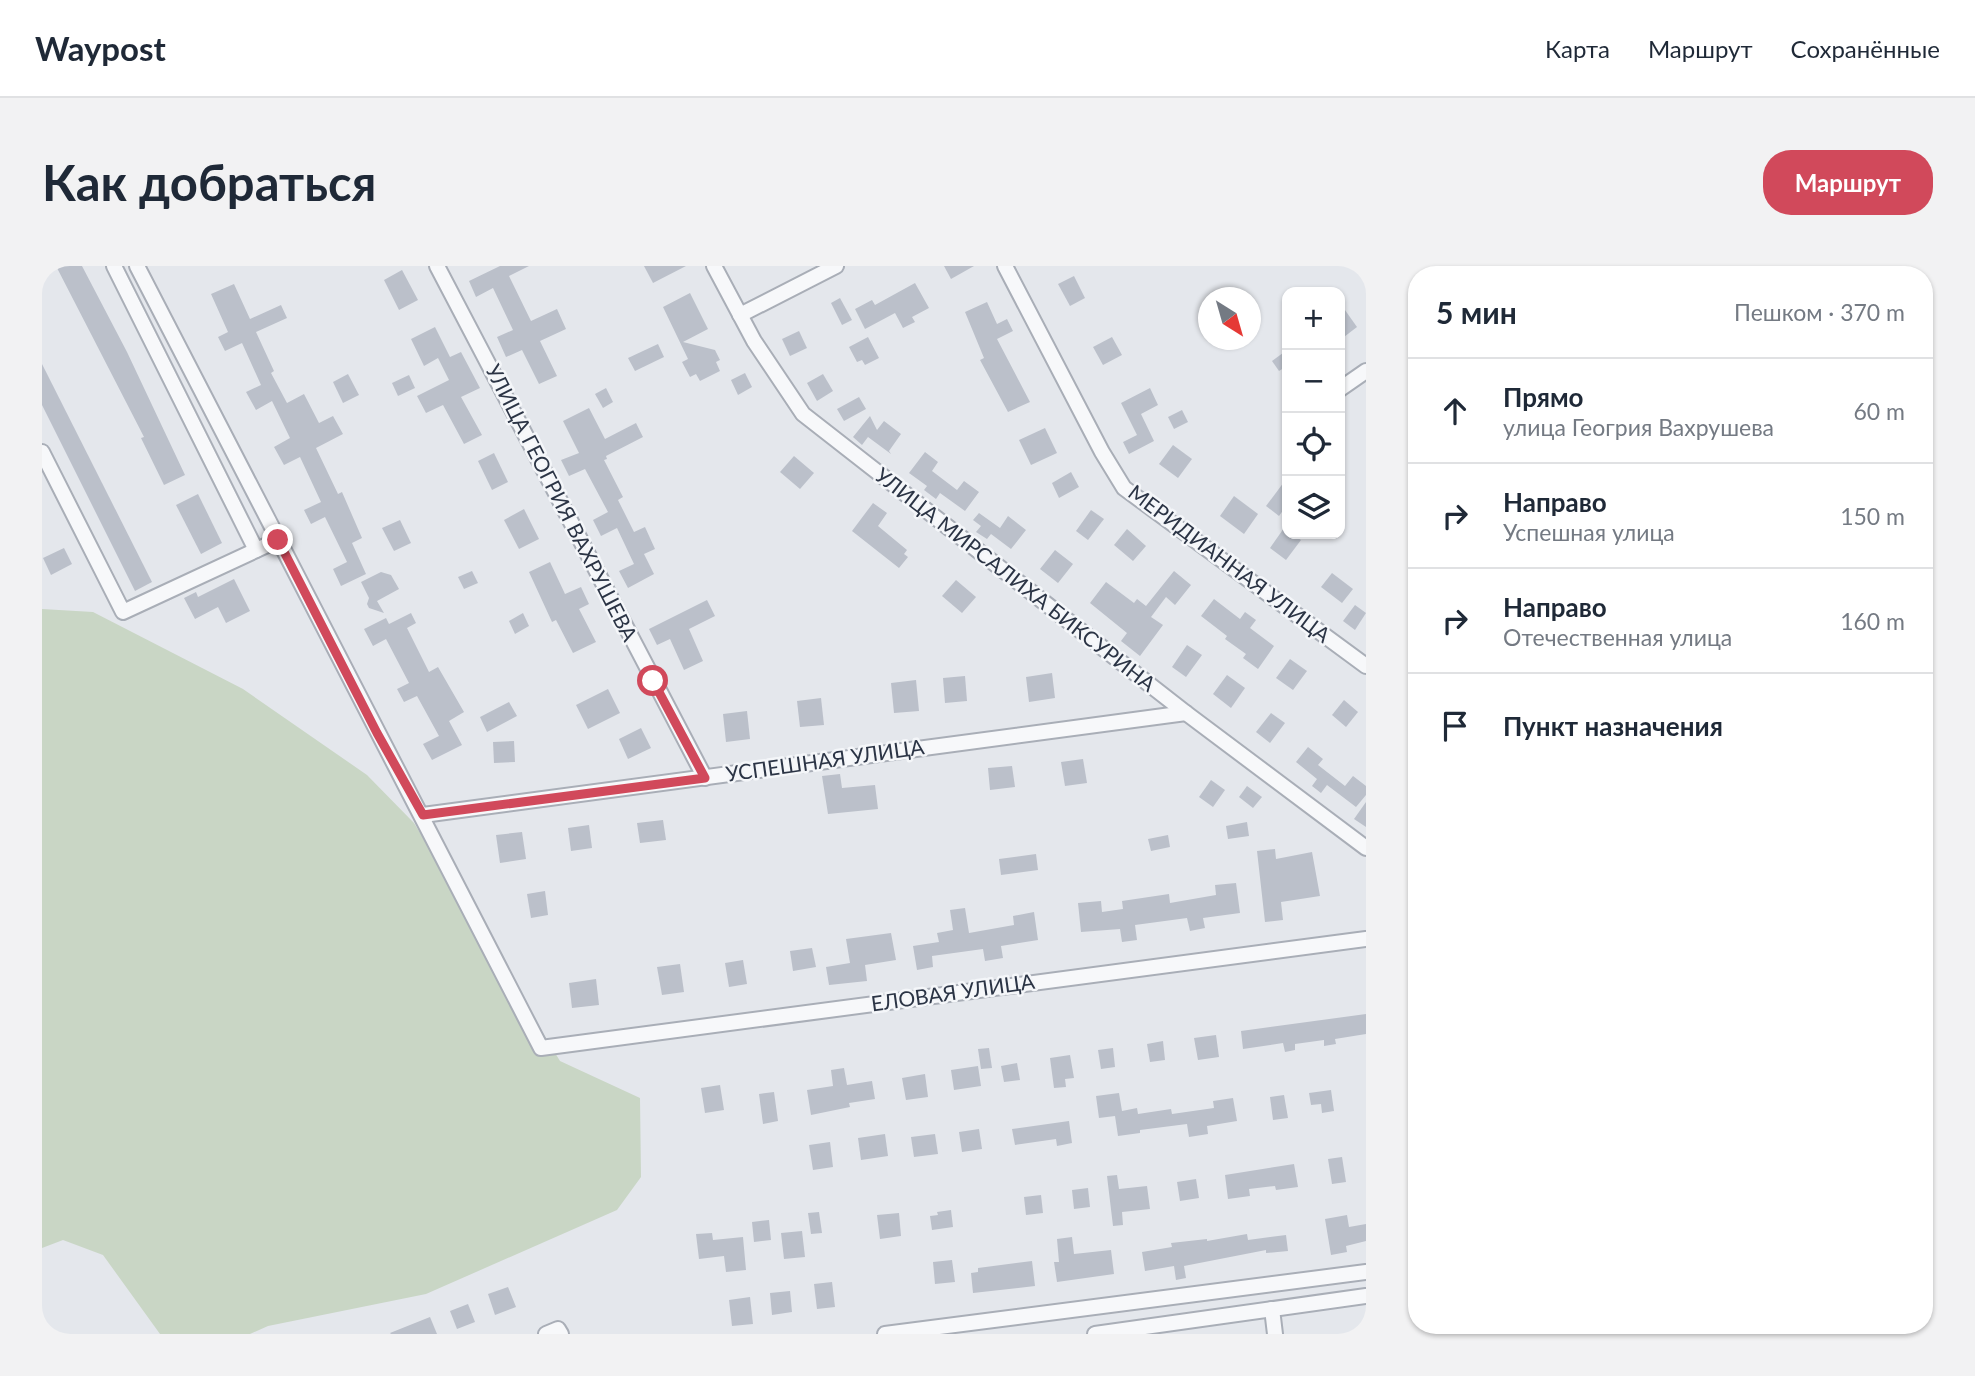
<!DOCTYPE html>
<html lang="ru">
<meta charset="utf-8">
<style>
body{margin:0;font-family:Lato,sans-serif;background:#f2f2f3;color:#1f2937}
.controls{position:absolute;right:21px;top:21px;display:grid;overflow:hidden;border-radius:14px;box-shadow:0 2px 5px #0004}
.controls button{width:63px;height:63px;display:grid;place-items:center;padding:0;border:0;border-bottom:2px solid #e0e1e3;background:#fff;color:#1f2937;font:35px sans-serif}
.compass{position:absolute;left:1156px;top:21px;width:63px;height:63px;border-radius:50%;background:#fff;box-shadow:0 2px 5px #0004;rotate:143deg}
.stop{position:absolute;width:21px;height:21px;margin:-16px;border:5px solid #d1495b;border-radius:50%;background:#fff}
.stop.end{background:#d1495b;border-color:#fff;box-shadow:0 2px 7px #0008}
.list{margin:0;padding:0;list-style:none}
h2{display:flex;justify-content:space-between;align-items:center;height:91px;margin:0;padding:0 28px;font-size:30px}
h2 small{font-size:23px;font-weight:400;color:#747a83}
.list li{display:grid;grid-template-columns:46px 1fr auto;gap:21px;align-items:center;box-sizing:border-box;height:105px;padding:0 28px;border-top:2px solid #e0e1e3}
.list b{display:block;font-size:26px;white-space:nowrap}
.list p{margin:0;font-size:23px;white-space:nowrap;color:#747a83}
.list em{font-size:23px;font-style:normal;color:#747a83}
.icon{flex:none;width:38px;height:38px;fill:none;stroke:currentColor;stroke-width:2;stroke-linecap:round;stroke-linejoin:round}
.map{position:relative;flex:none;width:1324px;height:1068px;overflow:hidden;border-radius:28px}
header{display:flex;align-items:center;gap:42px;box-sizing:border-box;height:98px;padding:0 35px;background:#fff;border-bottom:2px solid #e0e1e3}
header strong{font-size:33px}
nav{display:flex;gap:38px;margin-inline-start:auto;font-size:24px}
.intro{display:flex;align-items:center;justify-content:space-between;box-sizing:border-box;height:168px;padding:0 42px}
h1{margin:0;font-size:49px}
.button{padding:18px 32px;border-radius:28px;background:#d1495b;color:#fff;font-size:24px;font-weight:700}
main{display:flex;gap:42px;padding:0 42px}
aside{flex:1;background:#fff;border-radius:28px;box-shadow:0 2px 5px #0004}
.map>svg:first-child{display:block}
.green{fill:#c9d6c5}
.building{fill:#bbc0ca}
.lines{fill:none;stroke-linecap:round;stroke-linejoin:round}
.street-casing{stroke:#a9aeb7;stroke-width:18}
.street{stroke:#f7f8fa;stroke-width:14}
.route{stroke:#d1495b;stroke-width:9}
.labels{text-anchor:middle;stroke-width:5;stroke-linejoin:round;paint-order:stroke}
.street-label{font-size:21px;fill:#2b3445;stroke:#f4f6f9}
</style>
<header>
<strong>Waypost</strong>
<nav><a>Карта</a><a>Маршрут</a><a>Сохранённые</a></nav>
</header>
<div class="intro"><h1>Как добраться</h1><a class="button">Маршрут</a></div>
<main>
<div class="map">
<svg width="1324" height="1068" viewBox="0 0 1324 1068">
<rect width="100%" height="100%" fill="#e4e7ec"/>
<path class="green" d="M0,343L51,346L201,423L325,509L372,557L518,795L598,832L599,911L575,944L384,1028L226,1060L208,1068H118L61,989L21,974L0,982Z"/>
<g class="building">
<path d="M14,0H40L85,86L143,209L122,219L99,172L102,171Z"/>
<path d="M458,0H487L467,10L489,55L515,43L524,63L498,75L515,110L497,118L480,84L464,91L455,71L471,64L451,22L434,31L427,15Z"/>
<path d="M602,0H644L611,17Z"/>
<path d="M902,0H932L909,13Z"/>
<path d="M360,4L376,34L357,44L342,14Z"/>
<path d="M1032,10L1043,32L1028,40L1016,18Z"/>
<path d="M873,17L887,42L870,51L873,56L861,62L853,47L823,63L813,43L830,34L833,39Z"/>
<path d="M192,18L208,53L239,39L245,52L214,66L232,105L229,107L245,137L262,128L277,157L291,150L301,168L274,182L296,228L300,226L320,272L310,277L324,308L299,320L291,303L305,296L283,251L269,258L262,244L279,236L258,191L242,199L232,181L248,172L230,135L214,144L204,126L219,119L200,77L183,85L176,71L186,66L169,28Z"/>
<path d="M648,27L666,63L641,76L673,84L678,94L674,96L678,105L658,115L654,108L648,111L640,96L646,93L621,41Z"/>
<path d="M798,32L810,54L800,59L789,37Z"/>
<path d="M945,36L955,58L965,53L971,65L955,73L988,136L966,146L938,94L942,92L923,46Z"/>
<path d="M1298,37L1315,61L1298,74Z"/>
<path d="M393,61L408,91L419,86L438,122L419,131L440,169L422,178L401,139L384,147L375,130L407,114L396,92L382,100L369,73Z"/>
<path d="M757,65L765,82L748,90L740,73Z"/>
<path d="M826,71L837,92L823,99L820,94L815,96L807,81Z"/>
<path d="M1070,71L1080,89L1061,99L1051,81Z"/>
<path d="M616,78L622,91L593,105L586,92Z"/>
<path d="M1245,84V100L1237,105L1230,95Z"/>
<path d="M0,98L110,316L93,325L0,139Z"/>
<path d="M703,107L710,121L696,129L689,114Z"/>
<path d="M306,108L317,129L301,137L291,116Z"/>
<path d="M781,108L791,125L775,135L765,117Z"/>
<path d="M367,109L373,122L356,130L350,117Z"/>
<path d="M564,122L571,136L561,142L553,128Z"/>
<path d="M1108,122L1116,139L1099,148L1112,175L1087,188L1081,176L1095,169L1079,137Z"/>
<path d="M817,131L824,143L802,155L795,143Z"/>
<path d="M547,142L563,173L594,157L601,171L564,190L565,193L562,194L581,231L576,234L592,266L603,261L613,283L602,288L612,308L586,322L577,305L592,298L575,262L559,270L551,254L566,246L543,203L527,210L519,194L537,187L521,155Z"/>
<path d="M1140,144L1146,156L1132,163L1126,151Z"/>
<path d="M828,150L835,164L842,155L859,168L847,185L849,188L826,171L820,179L811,171Z"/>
<path d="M1003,162L1015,187L989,199L977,174Z"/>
<path d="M1131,179L1150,193L1136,212L1117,198Z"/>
<path d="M883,186L896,196L890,205L915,224L922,215L937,226L923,245L898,227L894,233L882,224L885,220L867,207Z"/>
<path d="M452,187L466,216L450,224L436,195Z"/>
<path d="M752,190L772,207L758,223L738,206Z"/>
<path d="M1029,206L1037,221L1017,232L1010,217Z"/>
<path d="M1245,212V239L1237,250L1224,240Z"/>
<path d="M156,228L180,277L159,288L134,239Z"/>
<path d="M1192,230L1216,248L1202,268L1178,250Z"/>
<path d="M831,237L845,247L836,260L865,284L862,288L866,291L857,302L810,265Z"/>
<path d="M482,243L497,273L477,283L462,254Z"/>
<path d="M1049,244L1062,253L1046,274L1034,265Z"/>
<path d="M937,247L958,262L966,250L984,264L969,283L949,268L945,273L934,266L939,260L931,254Z"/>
<path d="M358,254L369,277L352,285L340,262Z"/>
<path d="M1242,262L1245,268H1250L1259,274L1244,294L1228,282Z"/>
<path d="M1085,263L1104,280L1091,295L1072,279Z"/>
<path d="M22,282L30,298L9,309L1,292Z"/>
<path d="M1013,284L1031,298L1016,317L998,303Z"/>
<path d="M508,296L523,328L539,321L547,338L537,343L554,376L531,387L514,354L510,356L487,306Z"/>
<path d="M430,305L436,317L422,323L416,311Z"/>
<path d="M1132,305L1149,319L1133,339L1124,331L1109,351L1121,359L1098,390L1079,375L1085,367L1048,337L1064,316L1092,337L1095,333L1104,340Z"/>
<path d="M339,306L349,309L357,323L335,335L342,347L327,342L325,338L327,332L319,316Z"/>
<path d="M1290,307L1311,323L1300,337L1279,321Z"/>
<path d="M192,313L208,345L184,357L176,341L153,353L142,332L154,326L156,331Z"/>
<path d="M914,314L934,331L920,347L900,330Z"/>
<path d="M1172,333L1198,353L1203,346L1214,354L1208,362L1232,380L1216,403L1201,392L1204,388L1183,373L1185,370L1159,350Z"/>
<path d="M665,334L673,350L647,363L661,395L642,404L628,373L615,379L607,363Z"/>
<path d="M1313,339L1324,347L1313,364L1301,355Z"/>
<path d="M369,347L374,357L365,362L387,406L396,401L422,446L407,455L420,479L390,494L381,478L397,470L375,430L362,436L355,423L367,417L344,373L331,380L322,363L344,352L347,358Z"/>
<path d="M481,347L487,360L473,368L467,355Z"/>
<path d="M1145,379L1160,389L1144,411L1130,401Z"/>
<path d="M1248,393L1265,405L1251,424L1234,412Z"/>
<path d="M1010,407L1013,432L987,436L984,411Z"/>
<path d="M1185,409L1203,422L1189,442L1171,428Z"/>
<path d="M923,410L925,435L903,437L901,412Z"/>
<path d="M874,414L877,445L852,447L849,417Z"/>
<path d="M566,423L578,447L546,463L534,439Z"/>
<path d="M779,432L782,459L758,461L755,435Z"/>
<path d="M1302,434L1316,446L1304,461L1290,449Z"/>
<path d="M467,436L475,450L445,466L438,451Z"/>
<path d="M705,445L708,473L684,476L681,448Z"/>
<path d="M1229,447L1243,457L1228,477L1214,466Z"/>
<path d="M599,462L609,482L586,493L577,473Z"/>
<path d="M472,475L473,496L452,497L451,476Z"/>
<path d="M1266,481L1281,493L1276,499L1303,520L1311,510L1324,520V529L1314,541L1285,519L1279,527L1270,520L1275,513L1254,496Z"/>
<path d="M1041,493L1045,517L1023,520L1019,496Z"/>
<path d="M970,500L973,521L948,524L946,502Z"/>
<path d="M798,508L800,522L833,519L836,543L786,548L780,510Z"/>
<path d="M1169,514L1183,524L1171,541L1157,531Z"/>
<path d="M1205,520L1220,531L1211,542L1197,531Z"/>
<path d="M1324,536V561L1312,553Z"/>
<path d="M621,554L624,574L598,577L595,557Z"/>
<path d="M1205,556L1207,570L1186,573L1184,560Z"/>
<path d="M547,559L550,582L529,585L526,562Z"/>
<path d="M480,566L484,593L458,597L454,569Z"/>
<path d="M1126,569L1128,581L1109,585L1106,573Z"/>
<path d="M1233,583L1234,593L1270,586L1278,630L1239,636L1241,654L1223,656L1215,585Z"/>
<path d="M994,588L996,604L959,609L957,593Z"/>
<path d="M1194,617L1198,647L1161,652L1163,662L1148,665L1145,652L1093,659L1095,674L1080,676L1078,663L1039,666L1036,637L1059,635L1060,646L1081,643L1080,635L1127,628L1128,637L1174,629L1173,619Z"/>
<path d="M503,625L506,649L489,652L485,628Z"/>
<path d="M923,642L927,667L972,659L971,650L992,646L996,674L959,680L961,692L943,695L941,683L890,690L891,701L875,704L871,680L897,676L895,667L911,664L908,644Z"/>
<path d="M849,667L854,694L823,699L825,715L787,719L784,701L808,697L804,673Z"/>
<path d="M770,682L774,701L751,705L748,685Z"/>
<path d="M701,694L705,718L687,721L683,697Z"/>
<path d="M638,698L642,726L620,729L615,701Z"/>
<path d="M554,713L557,739L530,742L527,717Z"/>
<path d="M1324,748V768L1293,773L1294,778L1282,780V774L1253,778V784L1243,786L1241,777L1201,783L1199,765Z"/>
<path d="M1174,769L1177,791L1156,794L1152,772Z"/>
<path d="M1121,775L1123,794L1108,796L1105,778Z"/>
<path d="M947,782L950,802L939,803L936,783Z"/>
<path d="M1071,782L1073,801L1059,803L1056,784Z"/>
<path d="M1028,789L1032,812L1023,813L1024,821L1012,822L1008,792Z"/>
<path d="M975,797L978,814L962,816L959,800Z"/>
<path d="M936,800L939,820L912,824L909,804Z"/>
<path d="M802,802L805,819L830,815L833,833L807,837L808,841L769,849L765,824L791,820L789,804Z"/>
<path d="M883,808L886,831L864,834L860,812Z"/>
<path d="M678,819L682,844L663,847L659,822Z"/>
<path d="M1289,824L1292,845L1280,847L1279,838L1269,839L1267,827Z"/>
<path d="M732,826L736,855L721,858L717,828Z"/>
<path d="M1077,827L1080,845L1095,842L1096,848L1129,843L1130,848L1172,842L1171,835L1191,832L1195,855L1165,860L1166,868L1147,871L1145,858L1098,864V867L1076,870L1073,850L1057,852L1054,830Z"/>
<path d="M1242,829L1246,852L1231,854L1228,831Z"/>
<path d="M1027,855L1030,877L1015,880L1014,873L973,879L970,863Z"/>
<path d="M937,863L940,883L920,886L917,866Z"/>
<path d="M843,868L846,890L819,894L816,872Z"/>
<path d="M893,868L896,888L872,891L869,871Z"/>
<path d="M788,876L791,901L771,904L767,879Z"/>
<path d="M1300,891L1304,916L1290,918L1286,893Z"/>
<path d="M1252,898L1256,921L1234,924L1233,920L1207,923L1208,930L1186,933L1183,909Z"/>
<path d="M1075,909L1077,923L1105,920L1108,943L1080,946L1081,959L1071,960L1065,910Z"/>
<path d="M1154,913L1157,932L1138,935L1135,916Z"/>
<path d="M1046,922L1048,941L1032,943L1030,924Z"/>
<path d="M999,929L1001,947L984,949L982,931Z"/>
<path d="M909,944L911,961L890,964L888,950L896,949L895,946Z"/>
<path d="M777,946L780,967L769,968L766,947Z"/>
<path d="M857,947L859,970L838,973L835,949Z"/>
<path d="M1305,949L1307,961L1324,958V975L1304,980L1305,986L1289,989L1283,953Z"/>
<path d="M727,954L729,974L712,976L710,956Z"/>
<path d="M760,965L763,991L742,993L739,967Z"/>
<path d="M670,967L671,974L701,971L704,1004L684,1006L682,990L657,993L654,968Z"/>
<path d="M1205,968L1206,974L1244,969L1246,985L1224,987V984L1142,1000L1144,1012L1134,1014L1132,1000L1103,1005L1100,986L1130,981L1129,977L1165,973V975Z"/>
<path d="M1030,971L1032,988L1069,984L1072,1008L1015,1016L1012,996H1017L1015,973Z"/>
<path d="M910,994L913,1016L893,1018L891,996Z"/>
<path d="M990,995L993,1020L931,1027L929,1007L936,1006V1002Z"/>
<path d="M790,1016L793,1041L775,1043L772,1018Z"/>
<path d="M466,1021L474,1041L453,1049L446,1028Z"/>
<path d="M748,1025L750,1046L730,1049L728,1027Z"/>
<path d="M708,1031L711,1058L690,1060L687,1034Z"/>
<path d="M426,1038L433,1056L415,1063L408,1045Z"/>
<path d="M388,1051L395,1068H349L348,1067Z"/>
</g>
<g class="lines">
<g class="street-casing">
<g id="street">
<path d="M72,0L214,284"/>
<path d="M95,0C229,261 366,520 499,782L1324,673"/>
<path d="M395,0L663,512"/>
<path d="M672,0L712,75L761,148L1144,447L1324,582"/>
<path d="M963,0L1060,186L1082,222L1324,400"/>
<path d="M698,49L794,0"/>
<path d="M1298,123L1324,105"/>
<path d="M0,186L81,346L236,274"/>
<path d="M381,549L1144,447"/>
<path d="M1230,1043L1233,1068"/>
<path d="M504,1068L516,1063L519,1068"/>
<path d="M843,1068L1324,1006"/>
<path d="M1053,1068L1324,1030"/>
</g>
</g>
<use href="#street" class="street"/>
</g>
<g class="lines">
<path class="route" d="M236,274L335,467L381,549L663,512L611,415"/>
</g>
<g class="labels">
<g class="street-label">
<text transform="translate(519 237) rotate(63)" y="7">УЛИЦА ГЕОГРИЯ ВАХРУШЕВА</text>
<text transform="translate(1187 298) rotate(37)" y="7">МЕРИДИАННАЯ УЛИЦА</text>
<text transform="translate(973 314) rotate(38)" y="7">УЛИЦА МИРСАЛИХА БИКСУРИНА</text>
<text transform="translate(783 495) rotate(-8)" y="7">УСПЕШНАЯ УЛИЦА</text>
<text transform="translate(911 727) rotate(-8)" y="7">ЕЛОВАЯ УЛИЦА</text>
</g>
</g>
</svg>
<div class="controls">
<button>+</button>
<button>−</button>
<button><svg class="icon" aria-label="locate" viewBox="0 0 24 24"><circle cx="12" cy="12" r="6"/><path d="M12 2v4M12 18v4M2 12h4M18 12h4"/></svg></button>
<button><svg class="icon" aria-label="layers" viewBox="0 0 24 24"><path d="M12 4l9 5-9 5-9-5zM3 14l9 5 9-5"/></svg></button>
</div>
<svg class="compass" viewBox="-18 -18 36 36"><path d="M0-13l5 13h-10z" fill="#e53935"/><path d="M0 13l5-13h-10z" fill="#747a83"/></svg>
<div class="stop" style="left:611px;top:415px"></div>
<div class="stop end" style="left:236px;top:274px"></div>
</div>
<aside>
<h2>5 мин<small>Пешком · 370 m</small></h2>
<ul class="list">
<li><svg class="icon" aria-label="ahead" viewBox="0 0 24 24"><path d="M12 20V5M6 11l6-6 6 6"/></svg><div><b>Прямо</b><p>улица Геогрия Вахрушева</p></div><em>60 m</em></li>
<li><svg class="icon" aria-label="right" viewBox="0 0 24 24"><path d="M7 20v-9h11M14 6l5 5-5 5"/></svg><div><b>Направо</b><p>Успешная улица</p></div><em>150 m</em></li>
<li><svg class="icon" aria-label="right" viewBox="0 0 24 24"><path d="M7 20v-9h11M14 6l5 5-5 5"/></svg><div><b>Направо</b><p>Отечественная улица</p></div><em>160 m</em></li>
<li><svg class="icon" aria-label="arrive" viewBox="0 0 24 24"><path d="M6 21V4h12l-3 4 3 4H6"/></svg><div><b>Пункт назначения</b></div></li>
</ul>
</aside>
</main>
